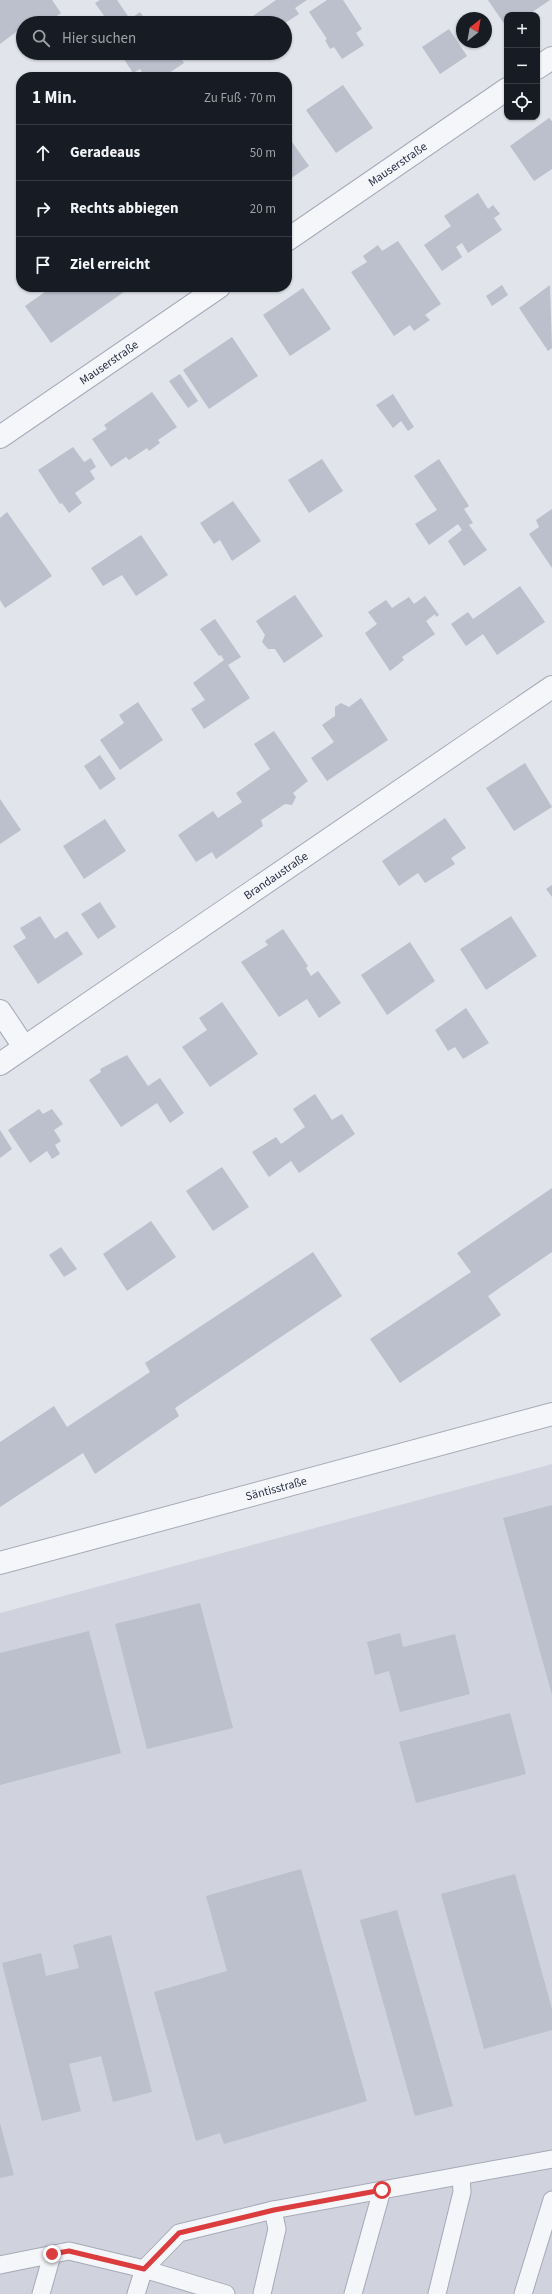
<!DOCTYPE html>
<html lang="de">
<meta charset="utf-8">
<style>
body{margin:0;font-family:"Source Sans 3",sans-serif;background:#20242c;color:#f1f3f6}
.controls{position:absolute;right:12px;top:12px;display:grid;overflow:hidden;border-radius:8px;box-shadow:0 1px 3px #0004}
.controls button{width:36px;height:36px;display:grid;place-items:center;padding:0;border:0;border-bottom:1px solid #363941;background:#171b24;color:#f1f3f6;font:20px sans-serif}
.compass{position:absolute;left:456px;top:12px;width:36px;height:36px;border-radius:50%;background:#171b24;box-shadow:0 1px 3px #0004;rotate:31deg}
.stop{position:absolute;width:12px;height:12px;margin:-9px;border:3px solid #db3d3f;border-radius:50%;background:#fff}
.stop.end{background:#db3d3f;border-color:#fff;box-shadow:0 1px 4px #0008}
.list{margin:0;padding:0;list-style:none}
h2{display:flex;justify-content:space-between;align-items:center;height:52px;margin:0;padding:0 16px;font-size:17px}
h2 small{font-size:13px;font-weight:400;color:#9ea1a6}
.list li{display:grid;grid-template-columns:26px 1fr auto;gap:12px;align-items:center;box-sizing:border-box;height:56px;padding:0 16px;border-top:1px solid #363941}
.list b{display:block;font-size:15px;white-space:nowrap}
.list em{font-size:13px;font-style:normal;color:#9ea1a6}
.icon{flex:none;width:22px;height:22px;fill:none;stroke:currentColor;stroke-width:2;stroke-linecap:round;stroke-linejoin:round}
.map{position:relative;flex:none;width:552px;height:2294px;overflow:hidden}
.search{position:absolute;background:#171b24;box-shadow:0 1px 3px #0004;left:16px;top:16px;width:276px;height:44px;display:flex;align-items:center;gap:10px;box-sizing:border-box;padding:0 14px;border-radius:22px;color:#9ea1a6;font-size:15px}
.panel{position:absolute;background:#171b24;box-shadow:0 1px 3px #0004;left:16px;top:72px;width:276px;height:220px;border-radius:16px}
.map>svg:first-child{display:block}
.built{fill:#d0d3de}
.building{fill:#bcbfcc}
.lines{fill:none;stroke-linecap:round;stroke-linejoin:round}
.service-casing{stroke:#a6aab7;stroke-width:19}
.minor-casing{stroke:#a6aab7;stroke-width:24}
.tertiary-casing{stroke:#a6aab7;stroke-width:24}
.service{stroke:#f5f6f9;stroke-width:17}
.minor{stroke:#f5f6f9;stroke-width:22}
.tertiary{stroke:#f5f6f9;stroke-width:22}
.route{stroke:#db3d3f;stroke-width:5}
.labels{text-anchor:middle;stroke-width:3.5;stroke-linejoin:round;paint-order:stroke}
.street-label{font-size:12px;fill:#282f45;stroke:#f2f4f9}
</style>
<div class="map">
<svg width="552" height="2294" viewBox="0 0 552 2294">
<rect width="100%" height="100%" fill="#e2e4ec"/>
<path class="built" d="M552,1464V2294H0V1613Z"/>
<g class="building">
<path d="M0,0H52L61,13L47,23H23V33L20,29L0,44Z"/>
<path d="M100,0H117L130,19L140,12L148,23H109L95,3Z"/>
<path d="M276,0H307L295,8L299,14L285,23H257L253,16Z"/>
<path d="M327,0H343L362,29L356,33L364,45L342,59L334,47L330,49L325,40L327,39L309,12Z"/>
<path d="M488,0H550L528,15H507V28Z"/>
<path d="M449,29L467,56L440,74L422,47Z"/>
<path d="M120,53H157L159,55L162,53H177L184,63L163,77H145L140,69L133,73Z"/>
<path d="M343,85L373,128L336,153L306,110Z"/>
<path d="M549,118L552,121V169L534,181L510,146Z"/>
<path d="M287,135L309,166L287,181Z"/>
<path d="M478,193L488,209L493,205L500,214L494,218L502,230L468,253L462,243L456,247L462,257L442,271L424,245L451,226L444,216Z"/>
<path d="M398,241L441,304L425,315L430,320L414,331L410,325L394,336L351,272L367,262L363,256L378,245L382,251Z"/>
<path d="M502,285L508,295L492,306L486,296Z"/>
<path d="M550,285L552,348L548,351L519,308Z"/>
<path d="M52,287H131L51,343L25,306Z"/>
<path d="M303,288L331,329L290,356L263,315Z"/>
<path d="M232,337L258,376L209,409L183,370Z"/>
<path d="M180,374L198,401L188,408L169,381Z"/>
<path d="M152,392L177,427L158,440L160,443L149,451L147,448L129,460L126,457L111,467L92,439L107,429L104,425Z"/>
<path d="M393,394L414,427L408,431L401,421L393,428L376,405Z"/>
<path d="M73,447L84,462L91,458L96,467L90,471L95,479L75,493L82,503L69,513L62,503L60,504L38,470Z"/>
<path d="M322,459L343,491L309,513L288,480Z"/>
<path d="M439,459L469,506L464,509L473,523L469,525L487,550L464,566L448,541L462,530L458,524L429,545L415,524L437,510L414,476Z"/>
<path d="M233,501L261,541L232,561L220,540L214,544L200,523Z"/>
<path d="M552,509V568L529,534L539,527L536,520Z"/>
<path d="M7,512L52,576L5,608L0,600V518Z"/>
<path d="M141,535L168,575L136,596L122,575L103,586L91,568Z"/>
<path d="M520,586L545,622L497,655L483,634L466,646L451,624L468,612L473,619Z"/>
<path d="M295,595L323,636L284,663L275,649H268L262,642L265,635L256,621Z"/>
<path d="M425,596L439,615L436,617L435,614L426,621L435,634L402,657L404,660L390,671L365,633L377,624L368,612L386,600L392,608L409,597L414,604Z"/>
<path d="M215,619L241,657L228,665L250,698L204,729L191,709L205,700L193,683L224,660L221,655L219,656L200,629Z"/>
<path d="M361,698L388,740L327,781L311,758L334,742L322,725L335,716V707L341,703L349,707Z"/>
<path d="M138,702L163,740L120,770L100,740L124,723L119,715Z"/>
<path d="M274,731L308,781L293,793L296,797L292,805L285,804L261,820L263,826L216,859L212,852L196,862L178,835L213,811L218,818L242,802L236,793L270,769L254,744Z"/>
<path d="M100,755L116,779L100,790L84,766Z"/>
<path d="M525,763L552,807L514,831L486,788Z"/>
<path d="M0,799L21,830L0,844Z"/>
<path d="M445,818L466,848L451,858L455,864L425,883L418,873L399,886L382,861Z"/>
<path d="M105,819L126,851L84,879L63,846Z"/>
<path d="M552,885V897L546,889Z"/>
<path d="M100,902L116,927L98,939L81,914Z"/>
<path d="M40,916L55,939L67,931L83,954L38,984L13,946L26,938L20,928Z"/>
<path d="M511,916L537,956L486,990L460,949Z"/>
<path d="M283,929L308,966L306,968L311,976L318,971L341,1003L319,1018L307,999L279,1017L241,962L268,945L265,941Z"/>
<path d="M410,942L435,981L387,1015L361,975Z"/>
<path d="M222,1002L258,1054L210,1087L182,1047L207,1030L199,1018Z"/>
<path d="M466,1008L489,1043L463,1059L455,1047L448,1051L435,1030Z"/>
<path d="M127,1055L148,1086L160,1078L184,1113L170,1123L157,1103L121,1127L89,1080L101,1072L100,1069Z"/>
<path d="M315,1094L332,1120L342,1114L355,1134L299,1173L291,1161L269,1177L252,1152L276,1137L281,1144L305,1127L293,1109Z"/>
<path d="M39,1109L43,1114L52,1109L63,1124L54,1130L61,1141L55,1145L60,1154L52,1159L47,1151L30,1163L8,1130Z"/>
<path d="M0,1130L12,1149L0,1158Z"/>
<path d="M222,1167L249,1207L213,1231L186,1191Z"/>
<path d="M552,1188V1252L488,1296L501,1315L400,1383L370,1339L471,1272L457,1253Z"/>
<path d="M151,1221L176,1257L127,1291L103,1254Z"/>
<path d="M61,1247L77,1269L64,1277L49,1255Z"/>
<path d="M313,1252L342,1296L175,1408L179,1416L95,1474L83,1453L0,1507V1442L54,1406L67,1427L150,1372L145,1363Z"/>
<path d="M552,1505V1695L503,1518Z"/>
<path d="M200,1603L233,1728L147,1749L115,1624Z"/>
<path d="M89,1631L121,1753L0,1785V1653Z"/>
<path d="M400,1633L403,1647L455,1634L470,1694L400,1712L389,1671L375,1675L367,1642Z"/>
<path d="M510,1713L526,1774L416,1803L399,1742Z"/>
<path d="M301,1869L367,2101L224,2144L220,2133L196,2141L154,1992L227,1971L206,1896Z"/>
<path d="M515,1874L552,2009V2030L484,2049L441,1894Z"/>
<path d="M397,1910L453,2106L415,2116L360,1920Z"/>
<path d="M111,1935L152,2092L113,2102L101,2056L69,2064L81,2111L42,2121L2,1963L41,1953L46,1976L79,1968L73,1945Z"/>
<path d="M0,2123L14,2175L0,2178Z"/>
</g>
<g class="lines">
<g class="service-casing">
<g id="service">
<path d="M0,2265L69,2251L144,2269L226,2294"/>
<path d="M41,2294L52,2255"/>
<path d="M136,2294L144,2269L179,2233L273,2210L552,2159"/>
<path d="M262,2294L277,2229L273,2210"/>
<path d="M353,2294L382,2190"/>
<path d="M437,2294L462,2192L461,2176"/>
<path d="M523,2294L552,2200"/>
</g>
</g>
<g class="minor-casing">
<g id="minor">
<path d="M537,68L552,58"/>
<path id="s1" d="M287,240L507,89"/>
<path id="s2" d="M0,437L219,287"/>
<path d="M0,1011L24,1047"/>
<path id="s3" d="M0,1064L552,687"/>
</g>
</g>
<g class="tertiary-casing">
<g id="tertiary">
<path id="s4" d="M0,1563L552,1414"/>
</g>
</g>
<use href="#service" class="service"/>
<use href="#minor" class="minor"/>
<use href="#tertiary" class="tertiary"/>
</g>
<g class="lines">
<path class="route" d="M52,2254L69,2251L144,2269L179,2233L274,2210L382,2190"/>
</g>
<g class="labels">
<g class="street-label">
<text dy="4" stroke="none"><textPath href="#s1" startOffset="134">Mauserstraße</textPath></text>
<text dy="4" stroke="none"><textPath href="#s2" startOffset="132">Mauserstraße</textPath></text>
<text dy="4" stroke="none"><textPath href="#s3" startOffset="334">Brandaustraße</textPath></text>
<text dy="4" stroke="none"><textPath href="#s4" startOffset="286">Säntisstraße</textPath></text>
</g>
</g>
</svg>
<div class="controls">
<button>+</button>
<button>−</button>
<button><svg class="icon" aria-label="locate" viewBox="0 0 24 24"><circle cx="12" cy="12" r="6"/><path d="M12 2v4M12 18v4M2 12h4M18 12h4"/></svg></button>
</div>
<svg class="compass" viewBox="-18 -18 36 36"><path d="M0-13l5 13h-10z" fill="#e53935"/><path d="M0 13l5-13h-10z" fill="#9ea1a6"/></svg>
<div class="stop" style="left:382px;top:2190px"></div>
<div class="stop end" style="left:52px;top:2254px"></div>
<div class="search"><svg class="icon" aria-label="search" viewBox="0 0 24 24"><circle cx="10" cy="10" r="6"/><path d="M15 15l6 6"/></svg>Hier suchen</div>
<section class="panel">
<h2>1 Min.<small>Zu Fuß · 70 m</small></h2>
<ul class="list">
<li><svg class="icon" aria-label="ahead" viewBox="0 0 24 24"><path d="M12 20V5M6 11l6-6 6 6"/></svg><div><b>Geradeaus</b></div><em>50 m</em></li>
<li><svg class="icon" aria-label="right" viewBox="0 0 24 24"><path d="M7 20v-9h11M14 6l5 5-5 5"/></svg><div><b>Rechts abbiegen</b></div><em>20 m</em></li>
<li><svg class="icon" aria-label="arrive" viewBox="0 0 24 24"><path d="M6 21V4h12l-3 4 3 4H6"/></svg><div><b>Ziel erreicht</b></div></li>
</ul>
</section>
</div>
